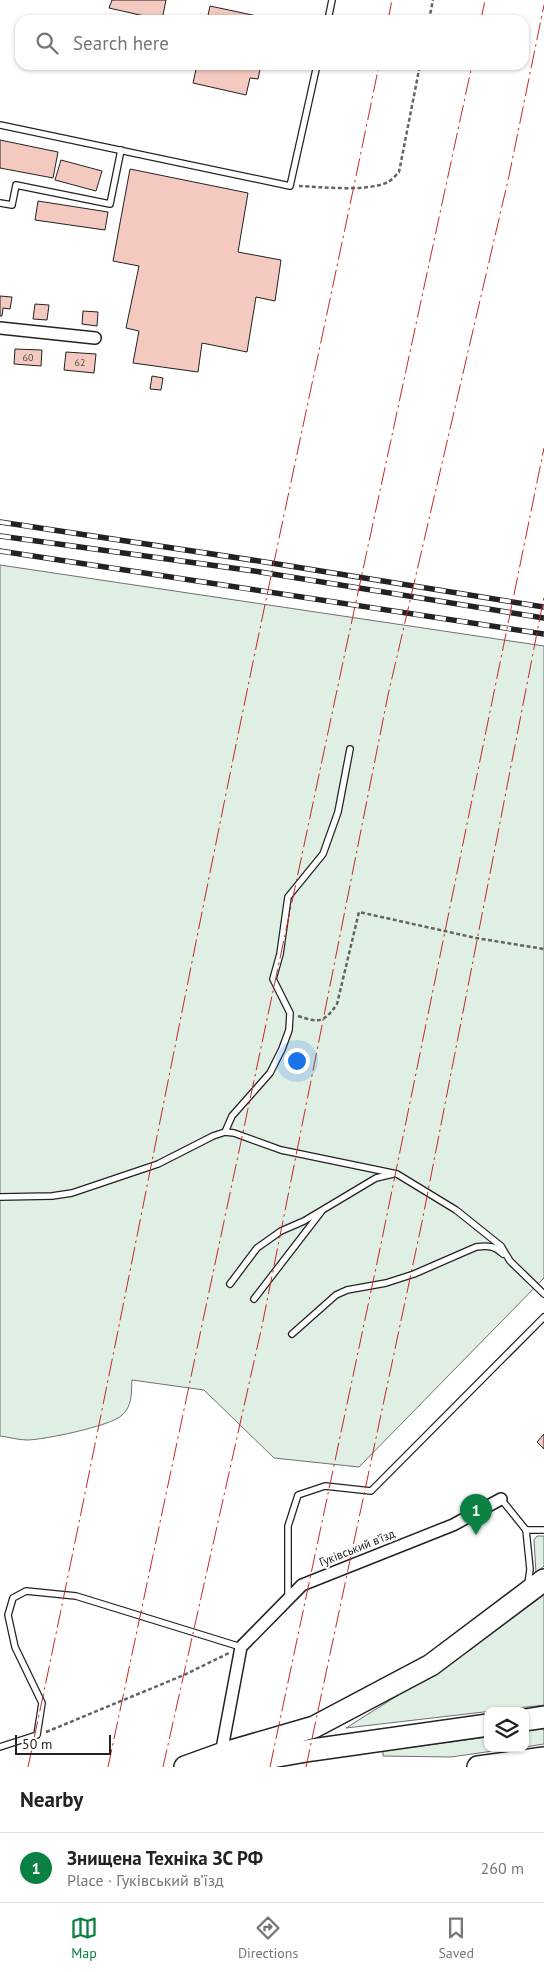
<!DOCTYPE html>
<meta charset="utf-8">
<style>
body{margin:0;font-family:"PT Sans",sans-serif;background:#f6f6f6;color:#222}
.controls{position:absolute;right:15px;bottom:15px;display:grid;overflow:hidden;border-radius:10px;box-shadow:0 1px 4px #0004}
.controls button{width:45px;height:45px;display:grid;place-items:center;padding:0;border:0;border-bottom:1px solid #e0e0e0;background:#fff;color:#222;font:25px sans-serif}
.scale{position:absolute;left:15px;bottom:12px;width:96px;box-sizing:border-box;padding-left:5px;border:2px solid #222;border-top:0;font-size:14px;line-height:18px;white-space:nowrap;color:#222;-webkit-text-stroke:4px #fff;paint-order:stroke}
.you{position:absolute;left:296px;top:1060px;width:18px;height:18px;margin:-12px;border:4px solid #fff;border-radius:50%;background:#1a73e8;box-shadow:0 0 0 8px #1a73e833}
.badge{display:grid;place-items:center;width:32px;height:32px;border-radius:50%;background:#0b8043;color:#fff;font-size:16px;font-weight:700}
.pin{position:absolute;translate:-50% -41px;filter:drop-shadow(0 1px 2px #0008)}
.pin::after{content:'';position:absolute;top:26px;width:18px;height:15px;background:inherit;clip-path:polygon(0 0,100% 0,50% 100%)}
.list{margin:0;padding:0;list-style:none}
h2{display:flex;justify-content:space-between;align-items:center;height:65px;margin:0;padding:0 20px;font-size:21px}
h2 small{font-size:16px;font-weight:400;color:#767676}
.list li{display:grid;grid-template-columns:32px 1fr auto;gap:15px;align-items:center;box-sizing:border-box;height:70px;padding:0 20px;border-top:1px solid #e0e0e0}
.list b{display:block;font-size:19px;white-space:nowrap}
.list p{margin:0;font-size:16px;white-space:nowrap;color:#767676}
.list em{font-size:16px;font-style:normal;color:#767676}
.icon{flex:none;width:28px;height:28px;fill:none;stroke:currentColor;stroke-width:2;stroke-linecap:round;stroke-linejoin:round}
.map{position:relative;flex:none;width:544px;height:1767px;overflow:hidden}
.search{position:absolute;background:#fff;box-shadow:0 1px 4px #0004;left:15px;right:15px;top:15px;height:55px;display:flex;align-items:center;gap:12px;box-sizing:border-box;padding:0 18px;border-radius:15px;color:#767676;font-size:19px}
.sheet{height:135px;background:#fff}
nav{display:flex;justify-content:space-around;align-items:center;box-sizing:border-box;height:70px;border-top:1px solid #e0e0e0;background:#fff;font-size:14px;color:#767676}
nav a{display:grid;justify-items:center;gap:2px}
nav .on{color:#0b8043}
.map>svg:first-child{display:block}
.green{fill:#e0efe3;stroke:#6f6f6f}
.building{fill:#f3c9c0;stroke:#222}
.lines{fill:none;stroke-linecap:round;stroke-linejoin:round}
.lane-casing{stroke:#222;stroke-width:8}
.street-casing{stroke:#222;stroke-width:14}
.highway-casing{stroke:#222;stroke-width:24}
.path{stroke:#646464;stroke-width:2.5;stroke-dasharray:4 2.5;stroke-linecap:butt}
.lane{stroke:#fff;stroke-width:5.5}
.street{stroke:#fff;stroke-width:11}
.highway{stroke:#fff;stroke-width:21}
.rail-casing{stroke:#222;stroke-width:5.5}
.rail{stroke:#fff;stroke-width:4;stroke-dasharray:11;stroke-linecap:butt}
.power{stroke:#c62828;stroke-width:1;stroke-dasharray:18 4 2.5 4;stroke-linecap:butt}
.labels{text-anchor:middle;stroke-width:4;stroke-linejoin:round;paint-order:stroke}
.number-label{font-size:10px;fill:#564c4a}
.street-label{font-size:12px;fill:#222;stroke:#fff}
</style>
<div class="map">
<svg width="544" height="1767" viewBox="0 0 544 1767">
<rect width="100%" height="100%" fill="#fff"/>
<g class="green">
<path d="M0,565L544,646V1278L359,1467L274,1458L204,1390L132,1380C131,1393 133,1406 121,1416C110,1426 43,1440 27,1440C18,1440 9,1437 0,1436Z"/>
<path d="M537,1536H544V1566L536,1573L534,1540Z"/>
<path d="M544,1595V1705L346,1728L470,1650Z"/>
<path d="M544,1729V1744L525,1747V1731Z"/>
<path d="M488,1737V1748H514L451,1757L383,1756V1751Z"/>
</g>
<g class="building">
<path d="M112,0H166L162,20L109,8Z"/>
<path d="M210,6L271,19V20H207Z"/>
<path d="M197,65H261L258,79L250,78L246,95L193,83Z"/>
<path d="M0,140L58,152L53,178L0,168Z"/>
<path d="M61,160L102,171L96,191L55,180Z"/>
<path d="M130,169L248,193L238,252L281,260L275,301L256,297L247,352L202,343L198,372L133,363L139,331L126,328L139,266L113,261Z"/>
<path d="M38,201L108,212L105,230L35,220Z"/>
<path d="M0,296L12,297L10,309L3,308L2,316H0Z"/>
<path d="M35,304L49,305L47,320L33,319Z"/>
<path d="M83,311L98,312L97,326L82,324Z"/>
<path d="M15,349L42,350L41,366L14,364Z"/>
<path d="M66,352L96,354L94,373L64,370Z"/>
<path d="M152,376L163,378L161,390L150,389Z"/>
<path d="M544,1434V1449L537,1442Z"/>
</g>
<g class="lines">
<g class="lane-casing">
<g id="lane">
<path d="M328,20L332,0"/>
<path d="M0,125L290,186L317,65"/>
<path d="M0,203L12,205L16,185L110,204L121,150"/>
<path d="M225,1132L232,1116L270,1073L282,1049L289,1030L290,1013L273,979L280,954L288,897L323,854L338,812L350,749"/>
<path d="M0,1197L52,1196L72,1193L158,1164L213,1136L225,1132L234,1133L281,1150L397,1174L456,1210L501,1246L510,1261L544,1294"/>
<path d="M230,1284L257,1248L281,1231L304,1221L376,1178L393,1174"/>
<path d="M254,1299L321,1212"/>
<path d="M292,1334L336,1295L347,1290L386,1283L414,1274L476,1247C488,1245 495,1246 503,1254"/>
<path d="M501,1499L526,1530L530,1569L528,1584"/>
<path d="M526,1530H544"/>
<path d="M288,1597V1526L298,1495L325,1486L371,1491L544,1317"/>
<path d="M0,1747L37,1735L42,1703L15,1647L8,1615L13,1598L26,1591L76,1596L241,1647"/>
</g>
</g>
<g class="street-casing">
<g id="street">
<path d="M0,328L95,338"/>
<path d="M221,1754L241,1647L302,1585L453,1525L501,1499"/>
</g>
</g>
<g class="highway-casing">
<g id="highway">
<path d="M525,1720L544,1717"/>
<path d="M219,1766L312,1750L488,1725"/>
<path d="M185,1767L221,1754L314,1727L431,1665L544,1580"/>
<path d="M478,1767L544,1758"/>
</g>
</g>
<g class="path">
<path d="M429,20L433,0"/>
<path d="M299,186C321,187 368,192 388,182C392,180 396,175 399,172L420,65"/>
<path d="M298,1016C319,1023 324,1023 337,1004L359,912L476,938L544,949"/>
<path d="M46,1732L184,1675L229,1653"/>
</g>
<use href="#lane" class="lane"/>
<use href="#street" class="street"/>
<use href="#highway" class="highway"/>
<g class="rail-casing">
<g id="rail">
<path d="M0,522L265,562L544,607"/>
<path d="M0,536L254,571L544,618"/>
<path d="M0,551L544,634"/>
</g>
</g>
<use href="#rail" class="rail"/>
<g class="power">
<path d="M388,20L392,0"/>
<path d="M481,20L485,0"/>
<path d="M28,1767C108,1391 180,1014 258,638C298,447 340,256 379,65"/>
<path d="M108,1767L343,662L472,65"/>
<path d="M163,1767L262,1326L388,695L509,176L544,5"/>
<path d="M270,1767L381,1244L544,448"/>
<path d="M306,1767L422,1222L544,597"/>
</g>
</g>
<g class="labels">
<g class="number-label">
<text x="28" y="361">60</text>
<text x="80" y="366">62</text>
</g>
<g class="street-label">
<text transform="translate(357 1548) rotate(-22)" y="4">Гуківський в’їзд</text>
</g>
</g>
</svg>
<div class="controls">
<button><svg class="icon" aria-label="layers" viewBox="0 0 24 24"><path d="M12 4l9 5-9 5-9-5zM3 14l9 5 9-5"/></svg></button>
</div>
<div class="scale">50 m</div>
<div class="you"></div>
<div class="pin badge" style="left:476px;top:1535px">1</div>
<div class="search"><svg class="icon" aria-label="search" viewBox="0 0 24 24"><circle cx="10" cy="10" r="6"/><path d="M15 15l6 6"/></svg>Search here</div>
</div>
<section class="sheet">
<h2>Nearby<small></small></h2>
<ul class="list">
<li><span class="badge">1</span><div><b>Знищена Техніка ЗС РФ</b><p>Place · Гуківський в’їзд</p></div><em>260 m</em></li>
</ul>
</section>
<nav>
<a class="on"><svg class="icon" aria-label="map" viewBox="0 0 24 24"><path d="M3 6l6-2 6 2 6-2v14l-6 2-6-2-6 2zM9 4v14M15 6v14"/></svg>Map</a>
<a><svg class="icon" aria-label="directions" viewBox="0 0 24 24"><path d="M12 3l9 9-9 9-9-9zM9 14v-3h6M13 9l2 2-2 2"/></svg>Directions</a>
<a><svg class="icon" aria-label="saved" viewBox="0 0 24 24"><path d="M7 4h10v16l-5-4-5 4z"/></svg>Saved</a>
</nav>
